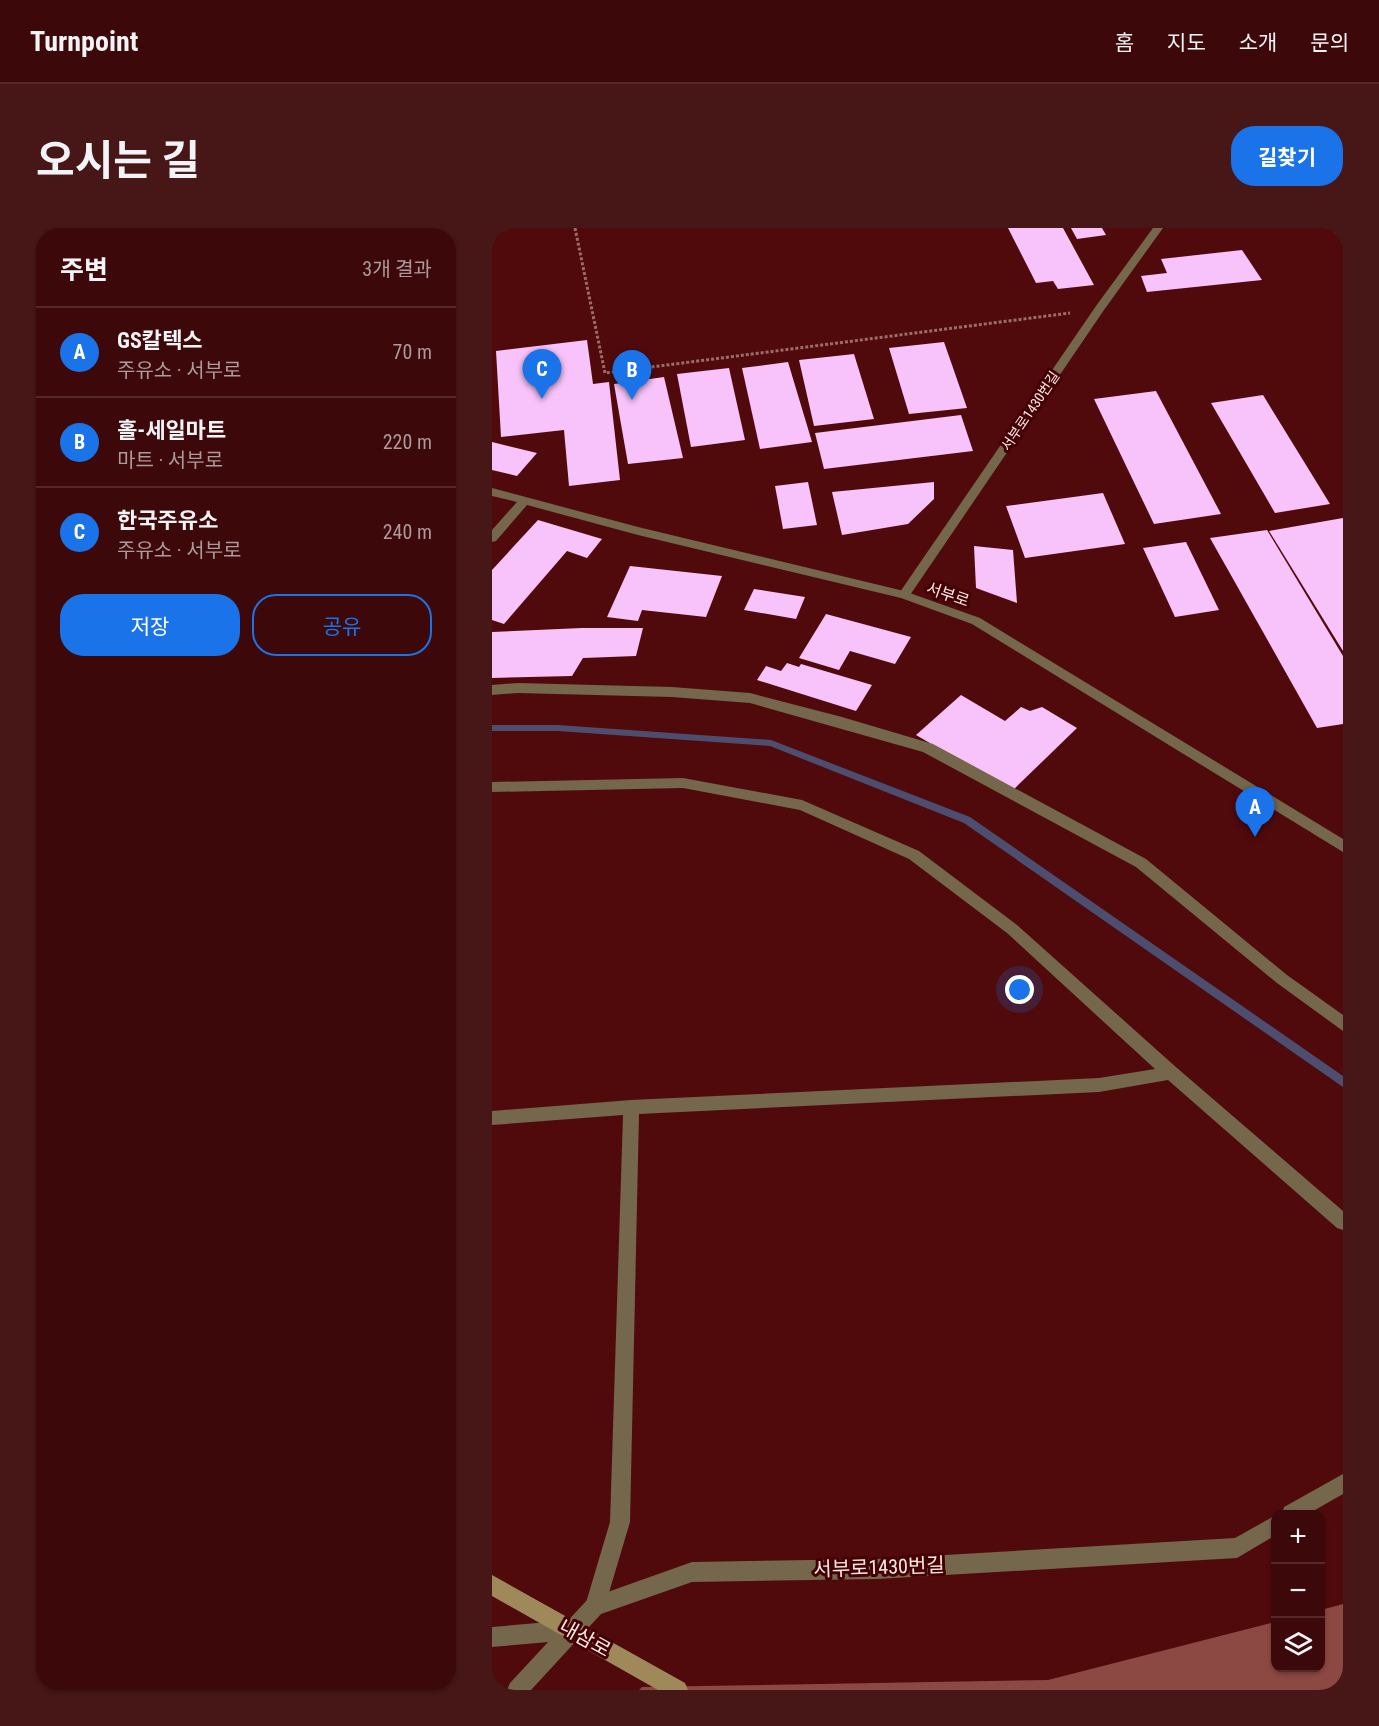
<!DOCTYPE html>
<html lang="ko">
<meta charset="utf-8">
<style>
body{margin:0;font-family:"Roboto Condensed","Noto Sans KR",sans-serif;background:#471617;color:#f1f3f6}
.controls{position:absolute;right:18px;bottom:18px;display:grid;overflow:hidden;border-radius:12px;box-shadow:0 2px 4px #0004}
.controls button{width:54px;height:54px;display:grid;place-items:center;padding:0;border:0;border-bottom:2px solid #55292a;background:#3c0809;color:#f1f3f6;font:30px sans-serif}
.you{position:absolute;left:528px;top:762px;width:21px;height:21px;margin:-15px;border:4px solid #fff;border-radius:50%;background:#1a73e8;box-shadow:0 0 0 9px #1a73e833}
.badge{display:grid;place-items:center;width:39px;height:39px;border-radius:50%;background:#1a73e8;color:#fff;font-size:20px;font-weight:700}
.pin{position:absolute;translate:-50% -50px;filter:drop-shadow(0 2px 3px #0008)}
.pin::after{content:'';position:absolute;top:32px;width:21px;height:18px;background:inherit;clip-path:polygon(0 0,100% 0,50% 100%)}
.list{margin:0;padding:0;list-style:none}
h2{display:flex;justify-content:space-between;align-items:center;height:78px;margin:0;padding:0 24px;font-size:26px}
h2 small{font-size:20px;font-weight:400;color:#ac9a9c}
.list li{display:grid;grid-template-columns:39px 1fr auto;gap:18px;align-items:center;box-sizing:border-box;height:90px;padding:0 24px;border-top:2px solid #55292a}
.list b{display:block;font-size:22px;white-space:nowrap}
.list p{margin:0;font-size:20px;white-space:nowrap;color:#ac9a9c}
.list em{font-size:20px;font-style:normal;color:#ac9a9c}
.actions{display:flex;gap:12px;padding:18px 24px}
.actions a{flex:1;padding:14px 0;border:2px solid #1a73e8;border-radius:24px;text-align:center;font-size:21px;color:#1a73e8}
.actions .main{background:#1a73e8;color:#fff}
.icon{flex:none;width:33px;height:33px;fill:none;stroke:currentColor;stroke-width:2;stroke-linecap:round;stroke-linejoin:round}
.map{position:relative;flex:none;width:851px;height:1462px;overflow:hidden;border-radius:24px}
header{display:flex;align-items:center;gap:36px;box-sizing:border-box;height:84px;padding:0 30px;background:#3c0809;border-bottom:2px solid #55292a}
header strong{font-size:28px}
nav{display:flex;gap:33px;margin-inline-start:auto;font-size:21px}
.intro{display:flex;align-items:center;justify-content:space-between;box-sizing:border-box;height:144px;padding:0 36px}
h1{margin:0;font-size:42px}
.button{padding:15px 27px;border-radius:24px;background:#1a73e8;color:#fff;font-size:21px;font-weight:700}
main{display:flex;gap:36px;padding:0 36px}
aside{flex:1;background:#3c0809;border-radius:24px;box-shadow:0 2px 4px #0004}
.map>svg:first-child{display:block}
.forest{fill:#8c4843}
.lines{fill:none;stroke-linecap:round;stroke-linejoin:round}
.stream{fill:#4d4e6f;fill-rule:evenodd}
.building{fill:#f8c3fa}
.path{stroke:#9b6c6b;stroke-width:3;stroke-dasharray:3 2;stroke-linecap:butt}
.lane{fill:#74674b;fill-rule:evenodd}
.street{fill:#74674b;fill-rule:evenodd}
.secondary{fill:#9f895b;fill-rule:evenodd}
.labels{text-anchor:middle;stroke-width:6;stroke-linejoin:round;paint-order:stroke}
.far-street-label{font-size:14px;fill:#fceae7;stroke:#440003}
.street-label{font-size:16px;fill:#fceae7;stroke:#440003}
.near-street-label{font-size:20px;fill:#fceae7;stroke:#440003}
</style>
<header>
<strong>Turnpoint</strong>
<nav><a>홈</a><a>지도</a><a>소개</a><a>문의</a></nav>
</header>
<div class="intro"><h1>오시는 길</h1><a class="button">길찾기</a></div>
<main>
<aside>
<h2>주변<small>3개 결과</small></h2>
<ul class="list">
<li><span class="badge">A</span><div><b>GS칼텍스</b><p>주유소 · 서부로</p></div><em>70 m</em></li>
<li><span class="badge">B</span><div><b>홀-세일마트</b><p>마트 · 서부로</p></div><em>220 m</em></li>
<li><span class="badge">C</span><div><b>한국주유소</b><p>주유소 · 서부로</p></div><em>240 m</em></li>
</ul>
<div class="actions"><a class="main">저장</a><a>공유</a></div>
</aside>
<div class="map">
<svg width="851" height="1462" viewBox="0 0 851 1462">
<rect width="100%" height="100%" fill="#500a0c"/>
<path class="forest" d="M851,1376V1462H147L150,1459L556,1452L783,1394L784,1440H828L829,1382Z"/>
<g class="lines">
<path class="stream" d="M0,497H66L279,512L478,589L851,848V859L472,595L278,518L66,503H0Z"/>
</g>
<g class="building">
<path d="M516,0H571L602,57L566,61L561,53L544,55Z"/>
<path d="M579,0H610L614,7L585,11Z"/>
<path d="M750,22L770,52L655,64L649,48L675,45L669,31Z"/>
<path d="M95,112L101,156L117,154L128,252L77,258L72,202L9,209L4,123Z"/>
<path d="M452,114L475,180L417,186L397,120Z"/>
<path d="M362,126L382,191L322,198L307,132Z"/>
<path d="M296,134L320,214L268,221L250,140Z"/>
<path d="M237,140L253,212L199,219L185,146Z"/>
<path d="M172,149L191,230L136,236L122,156Z"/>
<path d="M664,163L729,286L662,296L602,171Z"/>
<path d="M771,167L838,276L783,285L719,175Z"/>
<path d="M469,187L481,223L332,241L323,205Z"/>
<path d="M0,214L45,225L25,248L0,242Z"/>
<path d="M316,254L325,297L291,301L283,258Z"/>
<path d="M442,254V271L416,296L350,307L340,264Z"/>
<path d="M611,265L633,316L533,330L514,278Z"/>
<path d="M851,290V423L777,303Z"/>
<path d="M46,292L110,311L95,330L75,323L12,396L0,392V342Z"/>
<path d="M775,302L851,428V496L825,500L718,310Z"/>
<path d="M694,314L727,382L683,389L651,320Z"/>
<path d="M482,318L521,322L525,375L484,360Z"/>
<path d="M138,338L230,348L214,389L150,382L146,393L115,389Z"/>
<path d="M262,361L313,369L304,391L252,382Z"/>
<path d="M334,386L419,409L403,436L358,423L347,442L307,430Z"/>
<path d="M90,400H151L144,428L91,430L80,448L0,450V404Z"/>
<path d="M295,435L307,439L309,436L380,457L364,483L265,452L274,438L289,443Z"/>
<path d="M469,467L513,493L529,479L538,483L550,479L585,500L520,563L424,507Z"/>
</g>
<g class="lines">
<path class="path" d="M83,0L113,145L578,85"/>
<g class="lane">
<path d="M661,0H671L612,82L416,370H408V364L604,78Z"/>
<path d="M851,1246V1266L816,1286H790L792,1279Z"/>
<path d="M784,1287V1307L745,1330L385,1351L200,1354L109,1386L39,1462H15L18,1455L96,1371L200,1334L385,1331L743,1310Z"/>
</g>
<g class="street">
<path d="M0,260L146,299L412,363L488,390L851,611V624L480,396L409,370L146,307L35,277L4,313L0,314V302L25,274L0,268Z"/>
<path d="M26,455L180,459L258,465L350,489L441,516L654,631L795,747L851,787V803L785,755L644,639L431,524L258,475L180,469L26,465L0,467V457Z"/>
<path d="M191,550L310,572L427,623L525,697L685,840L851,983V1002L845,1000L676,852L607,864L147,886L138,1294L113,1378L110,1385L103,1388L96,1385L93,1378L118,1294L131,887L0,897V883L139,872L607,850L663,841L515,705L417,631L308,582L191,560L0,564V554Z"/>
<path d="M80,1392L87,1395L90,1402L87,1409L80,1412L0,1419V1399Z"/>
</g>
<path class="secondary" d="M0,1347L193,1455L196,1462H166L0,1368Z"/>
</g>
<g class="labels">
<g class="far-street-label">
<text transform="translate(538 183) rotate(-56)" y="5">서부로1430번길</text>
</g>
<g class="street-label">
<text transform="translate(456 366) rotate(19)" y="6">서부로</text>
</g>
<g class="near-street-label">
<text transform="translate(387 1339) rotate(-2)" y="7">서부로1430번길</text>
<text transform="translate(93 1410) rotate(29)" y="7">내삼로</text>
</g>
</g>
</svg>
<div class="controls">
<button>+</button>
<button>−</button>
<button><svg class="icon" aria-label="layers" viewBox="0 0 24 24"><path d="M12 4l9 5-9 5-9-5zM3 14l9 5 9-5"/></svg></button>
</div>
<div class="you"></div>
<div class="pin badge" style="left:763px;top:609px">A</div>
<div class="pin badge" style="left:140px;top:172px">B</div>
<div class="pin badge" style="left:50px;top:171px">C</div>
</div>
</main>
